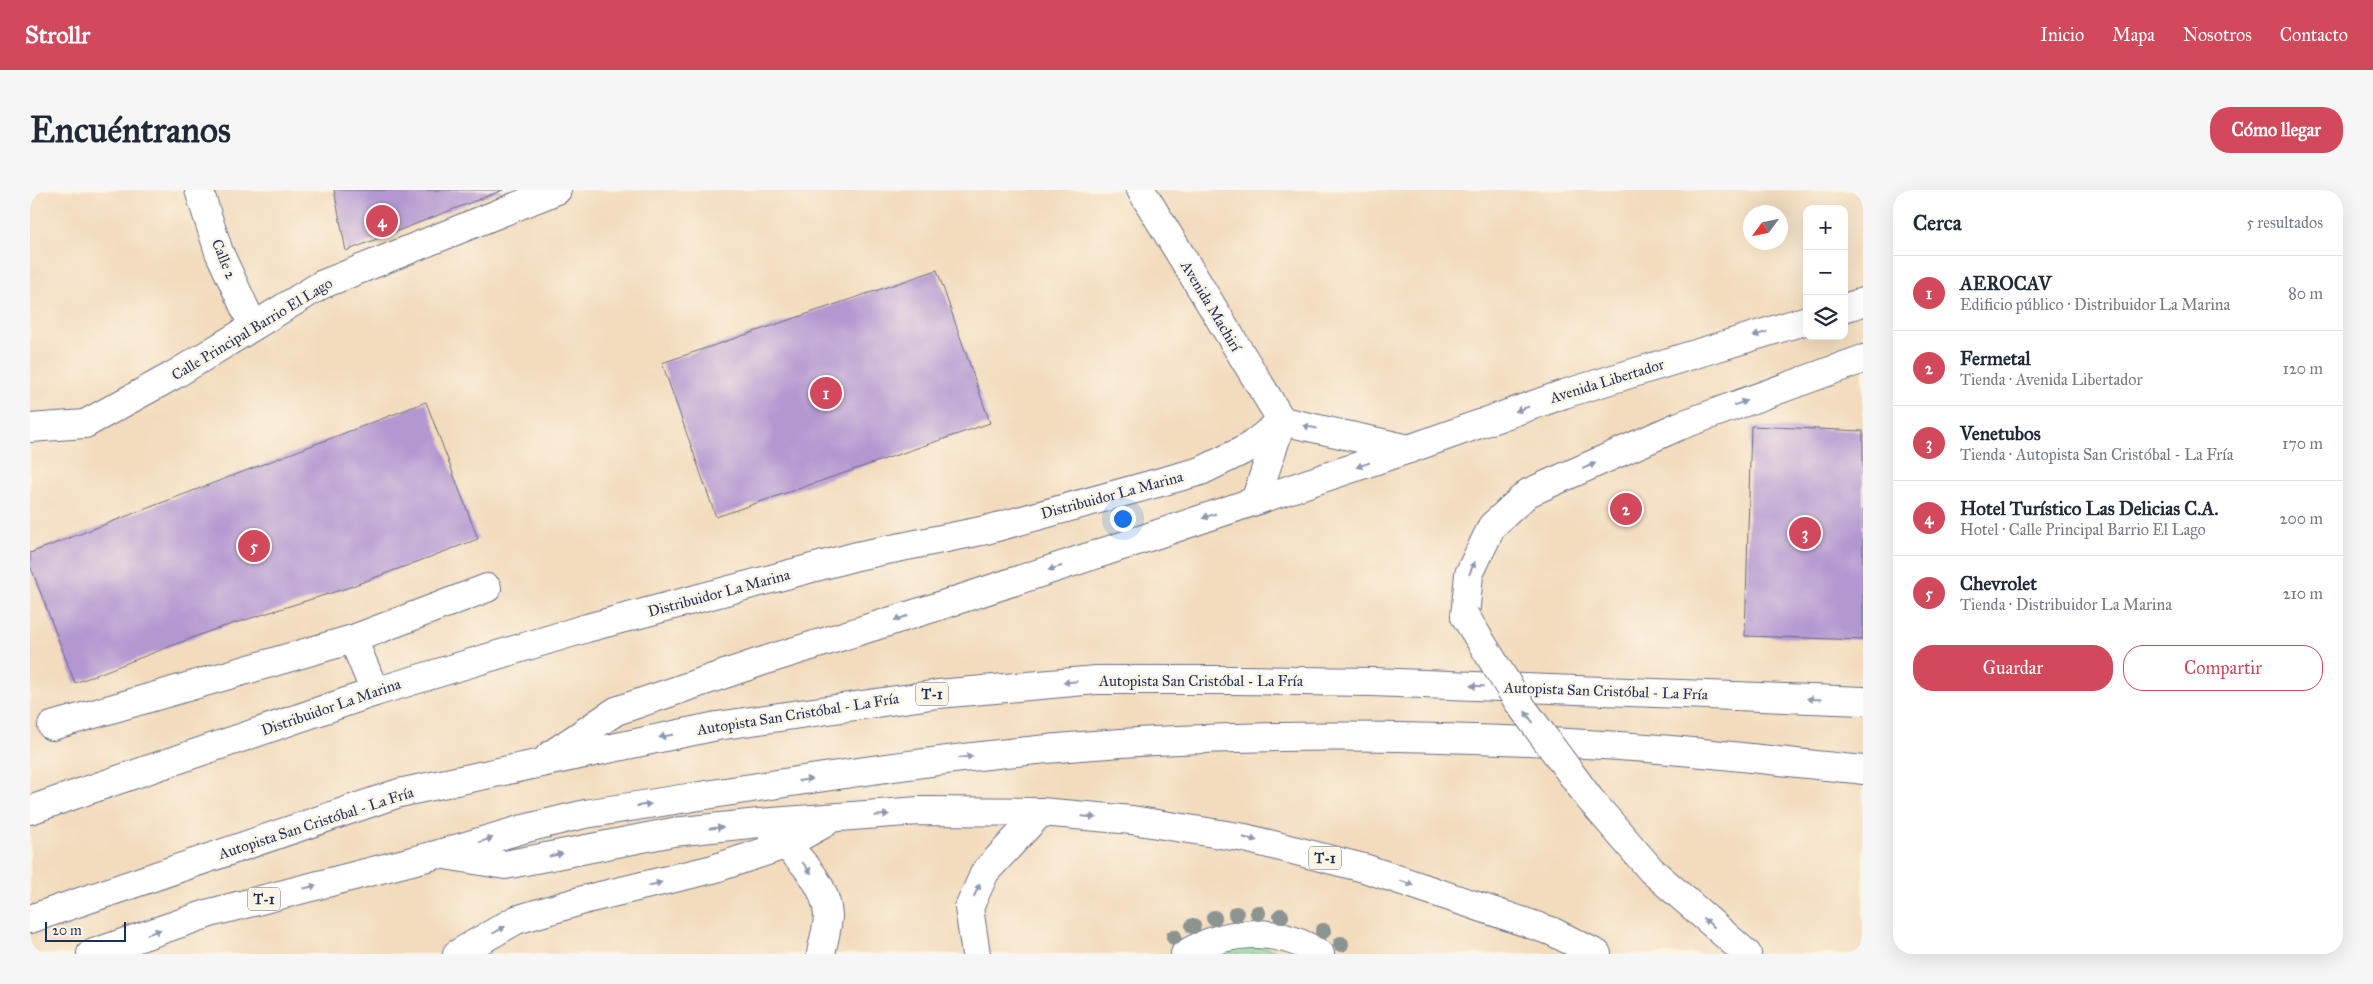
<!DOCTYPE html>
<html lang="es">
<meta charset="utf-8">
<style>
body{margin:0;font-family:"IM FELL Great Primer",serif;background:#f6f6f7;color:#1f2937}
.controls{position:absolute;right:15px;top:15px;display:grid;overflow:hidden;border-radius:10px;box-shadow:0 5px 20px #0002}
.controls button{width:45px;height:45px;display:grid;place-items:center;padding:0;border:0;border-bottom:1px solid #e0e1e3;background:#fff;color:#1f2937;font:25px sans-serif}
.compass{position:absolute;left:1713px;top:15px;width:45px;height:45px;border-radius:50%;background:#fff;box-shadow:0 5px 20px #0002;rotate:237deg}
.scale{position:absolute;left:15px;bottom:12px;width:81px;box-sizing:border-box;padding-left:5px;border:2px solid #1b2f5e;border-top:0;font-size:14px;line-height:18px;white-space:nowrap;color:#1b2f5e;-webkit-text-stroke:4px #fcf5e5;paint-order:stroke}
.you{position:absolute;left:1092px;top:328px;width:18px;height:18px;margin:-12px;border:4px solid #fff;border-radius:50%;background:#1a73e8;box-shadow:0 0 0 8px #1a73e833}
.badge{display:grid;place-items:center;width:32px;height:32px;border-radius:50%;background:#d1495b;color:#fff;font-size:16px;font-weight:700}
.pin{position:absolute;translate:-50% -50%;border:2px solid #fff;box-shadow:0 1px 5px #0006}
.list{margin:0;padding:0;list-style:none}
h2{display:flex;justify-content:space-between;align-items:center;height:65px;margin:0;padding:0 20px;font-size:21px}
h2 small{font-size:16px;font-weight:400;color:#747a83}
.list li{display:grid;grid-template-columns:32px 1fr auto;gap:15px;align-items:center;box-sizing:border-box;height:75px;padding:0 20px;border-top:1px solid #e0e1e3}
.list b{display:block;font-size:19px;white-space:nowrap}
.list p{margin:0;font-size:16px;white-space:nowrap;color:#747a83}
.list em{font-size:16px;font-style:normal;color:#747a83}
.actions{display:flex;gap:10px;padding:15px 20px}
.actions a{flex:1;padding:11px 0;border:1px solid #d1495b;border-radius:20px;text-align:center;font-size:18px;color:#d1495b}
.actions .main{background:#d1495b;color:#fff}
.icon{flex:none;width:28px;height:28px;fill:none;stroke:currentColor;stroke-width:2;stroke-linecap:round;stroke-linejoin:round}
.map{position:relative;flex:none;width:1833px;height:764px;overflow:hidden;border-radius:20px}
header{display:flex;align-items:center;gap:30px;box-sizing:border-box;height:70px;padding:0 25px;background:#d1495b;color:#fff}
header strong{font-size:24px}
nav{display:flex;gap:28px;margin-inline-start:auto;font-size:18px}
.intro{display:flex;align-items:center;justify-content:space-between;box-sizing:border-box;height:120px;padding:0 30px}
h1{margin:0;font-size:35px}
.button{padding:12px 22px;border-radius:20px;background:#d1495b;color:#fff;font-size:18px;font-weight:700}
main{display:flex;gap:30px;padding:0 30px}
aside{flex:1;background:#fff;border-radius:20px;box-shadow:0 5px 20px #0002}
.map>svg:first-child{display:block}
.green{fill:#91dc99;stroke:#56867c}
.building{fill:#b397d1}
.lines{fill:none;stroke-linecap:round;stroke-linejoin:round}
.minor-casing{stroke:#676c80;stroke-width:30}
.major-casing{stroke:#676c80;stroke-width:30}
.highway-casing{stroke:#676c80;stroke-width:30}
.minor{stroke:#fff;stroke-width:28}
.major{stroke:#fff;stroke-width:28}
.highway{stroke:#fff;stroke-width:28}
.highway-bridge-casing{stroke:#676c80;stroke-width:30;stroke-linecap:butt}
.highway-bridge{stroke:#fff;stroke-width:28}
.tree{fill:#8c9491}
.oneway{fill:#8d97ae}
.labels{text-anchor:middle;stroke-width:5;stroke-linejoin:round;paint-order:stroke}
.shield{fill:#fcf5e5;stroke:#5e6a86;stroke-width:1}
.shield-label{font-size:14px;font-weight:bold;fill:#1b2f5e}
.street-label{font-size:15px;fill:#1b2f5e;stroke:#fcf5e5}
</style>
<header>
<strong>Strollr</strong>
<nav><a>Inicio</a><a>Mapa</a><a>Nosotros</a><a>Contacto</a></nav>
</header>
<div class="intro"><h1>Encuéntranos</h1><a class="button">Cómo llegar</a></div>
<main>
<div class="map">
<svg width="1833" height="764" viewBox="0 0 1833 764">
<rect width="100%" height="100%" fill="#fcf5e5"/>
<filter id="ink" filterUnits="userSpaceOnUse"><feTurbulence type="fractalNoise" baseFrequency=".02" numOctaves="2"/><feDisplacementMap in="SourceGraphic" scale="10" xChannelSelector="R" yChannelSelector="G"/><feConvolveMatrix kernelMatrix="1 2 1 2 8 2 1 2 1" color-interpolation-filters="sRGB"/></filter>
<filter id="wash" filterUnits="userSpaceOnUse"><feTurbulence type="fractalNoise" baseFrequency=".0096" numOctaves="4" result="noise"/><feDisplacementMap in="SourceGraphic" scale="20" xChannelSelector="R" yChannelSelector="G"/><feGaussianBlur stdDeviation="1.12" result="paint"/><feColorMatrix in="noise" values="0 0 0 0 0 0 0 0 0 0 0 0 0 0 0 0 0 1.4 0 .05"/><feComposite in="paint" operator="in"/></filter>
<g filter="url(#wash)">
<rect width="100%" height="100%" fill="#f3dcbe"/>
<path class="green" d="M1228,757L1245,760L1244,764H1187L1211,758Z"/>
<g id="blocks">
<g class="building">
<path d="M304,0H473L316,61Z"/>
<path d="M907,80L960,233L686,327L632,173Z"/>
<path d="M396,212L448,349L317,398L180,441L45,493L0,375V363Z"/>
<path d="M1721,236L1833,241V450L1715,446Z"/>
</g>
</g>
</g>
<g filter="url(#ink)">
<use href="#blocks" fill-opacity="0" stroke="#676c80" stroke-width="1"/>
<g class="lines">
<g class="minor-casing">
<g id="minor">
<path d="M169,0L189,62L223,136"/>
<path d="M1111,0L1252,231"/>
<path d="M1252,231L1379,259"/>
<path d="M0,238L55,234L144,185L291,95L527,0"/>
<path d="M345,502L323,449L457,398"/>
<path d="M22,536L323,449"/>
<path d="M0,620L345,502L557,438L827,366L956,340L1171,281L1218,258L1252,231"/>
<path d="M1155,764C1197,739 1248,736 1290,764"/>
</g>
</g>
<g class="major-casing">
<g id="major">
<path d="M1814,118L1833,112"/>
<path d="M1379,259L1534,204L1777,130"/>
</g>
</g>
<g class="highway-casing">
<g id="highway">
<path d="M1225,311L1252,231"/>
<path d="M1435,426L1439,384L1462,336L1498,303L1649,236L1833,169"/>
<path d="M519,566L586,521L730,472L903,418L1101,353L1379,259"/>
<path d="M1559,608L1621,680L1717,764"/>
<path d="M742,644C766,663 796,692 798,725C798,737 793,752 791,764"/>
<path d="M415,665L475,675L643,642L729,633L889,621L1011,622L1102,630L1215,648L1334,678L1521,741L1567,764"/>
<path d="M0,729L369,603L687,536L908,504L1066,490H1206L1342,492L1833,511"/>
<path d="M61,764L180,723L409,664L493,639L555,624C744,595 933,561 1125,551C1279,543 1435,546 1589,556C1670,561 1752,572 1833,580"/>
<path d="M427,764L486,730L557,709L683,679L755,655L795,633"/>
<path d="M946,764L939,718L955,682L1011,622"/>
</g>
</g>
<use href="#minor" class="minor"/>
<use href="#major" class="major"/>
<use href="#highway" class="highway"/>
<g class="highway-bridge-casing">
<path id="highway-bridge" d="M1435,426L1489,513L1559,608"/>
</g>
<use href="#highway-bridge" class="highway-bridge"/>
</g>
<g class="tree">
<circle cx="1228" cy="723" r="8"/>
<circle cx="1206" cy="724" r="8"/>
<circle cx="1251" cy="726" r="8"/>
<circle cx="1184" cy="728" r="8"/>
<circle cx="1163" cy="736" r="8"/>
<circle cx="1293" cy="741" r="8"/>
<circle cx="1144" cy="747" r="8"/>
<circle cx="1311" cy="754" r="8"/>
</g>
<defs><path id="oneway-solid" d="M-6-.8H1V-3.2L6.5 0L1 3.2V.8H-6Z" transform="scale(1.25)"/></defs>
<g class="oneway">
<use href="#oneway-solid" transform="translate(1730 144) rotate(163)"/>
<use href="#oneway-solid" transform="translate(1710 213) rotate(-20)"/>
<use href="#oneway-solid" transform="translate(1492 219) rotate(161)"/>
<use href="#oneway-solid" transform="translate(1280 237) rotate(-168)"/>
<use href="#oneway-solid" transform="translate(1333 275) rotate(161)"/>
<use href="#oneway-solid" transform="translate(1559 276) rotate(-24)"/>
<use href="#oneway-solid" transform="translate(1179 326) rotate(161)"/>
<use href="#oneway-solid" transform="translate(1025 378) rotate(162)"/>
<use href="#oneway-solid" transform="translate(1442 378) rotate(-67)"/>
<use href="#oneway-solid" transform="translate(871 428) rotate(163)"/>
<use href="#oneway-solid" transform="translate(1040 492) rotate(175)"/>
<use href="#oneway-solid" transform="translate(1447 496) rotate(-178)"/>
<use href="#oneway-solid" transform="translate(1784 509) rotate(-177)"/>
<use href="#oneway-solid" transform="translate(1499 527) rotate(-126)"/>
<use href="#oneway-solid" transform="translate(636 546) rotate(168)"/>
<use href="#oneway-solid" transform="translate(936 567) rotate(-7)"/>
<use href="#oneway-solid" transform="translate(775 590) rotate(-8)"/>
<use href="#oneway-solid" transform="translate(614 615) rotate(-9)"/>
<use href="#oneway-solid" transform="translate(852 625) rotate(-5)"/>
<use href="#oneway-solid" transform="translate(1059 627) rotate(5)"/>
<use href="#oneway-solid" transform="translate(686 638) rotate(-6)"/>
<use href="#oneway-solid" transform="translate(1220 649) rotate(13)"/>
<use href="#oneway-solid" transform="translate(456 650) rotate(-17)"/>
<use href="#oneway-solid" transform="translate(526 665) rotate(-12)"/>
<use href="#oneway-solid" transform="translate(777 678) rotate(51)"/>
<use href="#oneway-solid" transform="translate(1377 693) rotate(19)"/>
<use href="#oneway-solid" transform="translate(625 694) rotate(-14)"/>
<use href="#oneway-solid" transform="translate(280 697) rotate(-14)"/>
<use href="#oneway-solid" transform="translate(947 700) rotate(-65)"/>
<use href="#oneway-solid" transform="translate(1679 733) rotate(-140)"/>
<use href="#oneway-solid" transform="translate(469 740) rotate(-30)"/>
<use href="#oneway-solid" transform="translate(124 742) rotate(-19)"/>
</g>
</g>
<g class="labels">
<g class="shield">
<rect x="886" y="492.5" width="32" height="23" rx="4"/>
<rect x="1279" y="656.5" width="32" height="23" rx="4"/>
<rect x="218" y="697.5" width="32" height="23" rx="4"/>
</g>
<g class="shield-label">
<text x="902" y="509">T-1</text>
<text x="1295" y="673">T-1</text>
<text x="234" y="714">T-1</text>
</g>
<g class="street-label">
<text transform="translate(194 69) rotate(68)" y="5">Calle 2</text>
<text transform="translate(1181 116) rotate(59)" y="5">Avenida Machirí</text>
<text transform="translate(222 139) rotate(-31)" y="5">Calle Principal Barrio El Lago</text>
<text transform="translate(1577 191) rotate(-17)" y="5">Avenida Libertador</text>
<text transform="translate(1082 305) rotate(-15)" y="5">Distribuidor La Marina</text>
<text transform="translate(689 403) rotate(-15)" y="5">Distribuidor La Marina</text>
<text x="1171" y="496">Autopista San Cristóbal - La Fría</text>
<text transform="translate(1576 501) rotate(2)" y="5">Autopista San Cristóbal - La Fría</text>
<text transform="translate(301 517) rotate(-19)" y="5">Distribuidor La Marina</text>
<text transform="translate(768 524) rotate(-9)" y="5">Autopista San Cristóbal - La Fría</text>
<text transform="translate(286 633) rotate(-18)" y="5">Autopista San Cristóbal - La Fría</text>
</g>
</g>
</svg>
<div class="controls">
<button>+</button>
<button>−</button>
<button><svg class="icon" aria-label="layers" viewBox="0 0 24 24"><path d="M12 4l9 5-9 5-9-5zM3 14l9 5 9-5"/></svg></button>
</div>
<svg class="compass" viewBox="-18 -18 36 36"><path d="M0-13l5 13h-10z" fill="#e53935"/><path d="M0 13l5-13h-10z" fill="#747a83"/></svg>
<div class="scale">20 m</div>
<div class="you"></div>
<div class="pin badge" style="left:796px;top:203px">1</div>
<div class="pin badge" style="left:1596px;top:319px">2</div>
<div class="pin badge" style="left:1775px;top:343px">3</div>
<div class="pin badge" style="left:352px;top:31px">4</div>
<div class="pin badge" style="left:224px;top:356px">5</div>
</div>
<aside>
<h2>Cerca<small>5 resultados</small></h2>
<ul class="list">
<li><span class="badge">1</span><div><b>AEROCAV</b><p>Edificio público · Distribuidor La Marina</p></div><em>80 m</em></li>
<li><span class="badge">2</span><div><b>Fermetal</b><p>Tienda · Avenida Libertador</p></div><em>120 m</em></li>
<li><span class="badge">3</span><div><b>Venetubos</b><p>Tienda · Autopista San Cristóbal - La Fría</p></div><em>170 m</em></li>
<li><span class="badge">4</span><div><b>Hotel Turístico Las Delicias C.A.</b><p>Hotel · Calle Principal Barrio El Lago</p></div><em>200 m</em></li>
<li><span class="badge">5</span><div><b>Chevrolet</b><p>Tienda · Distribuidor La Marina</p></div><em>210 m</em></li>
</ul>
<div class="actions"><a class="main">Guardar</a><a>Compartir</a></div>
</aside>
</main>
